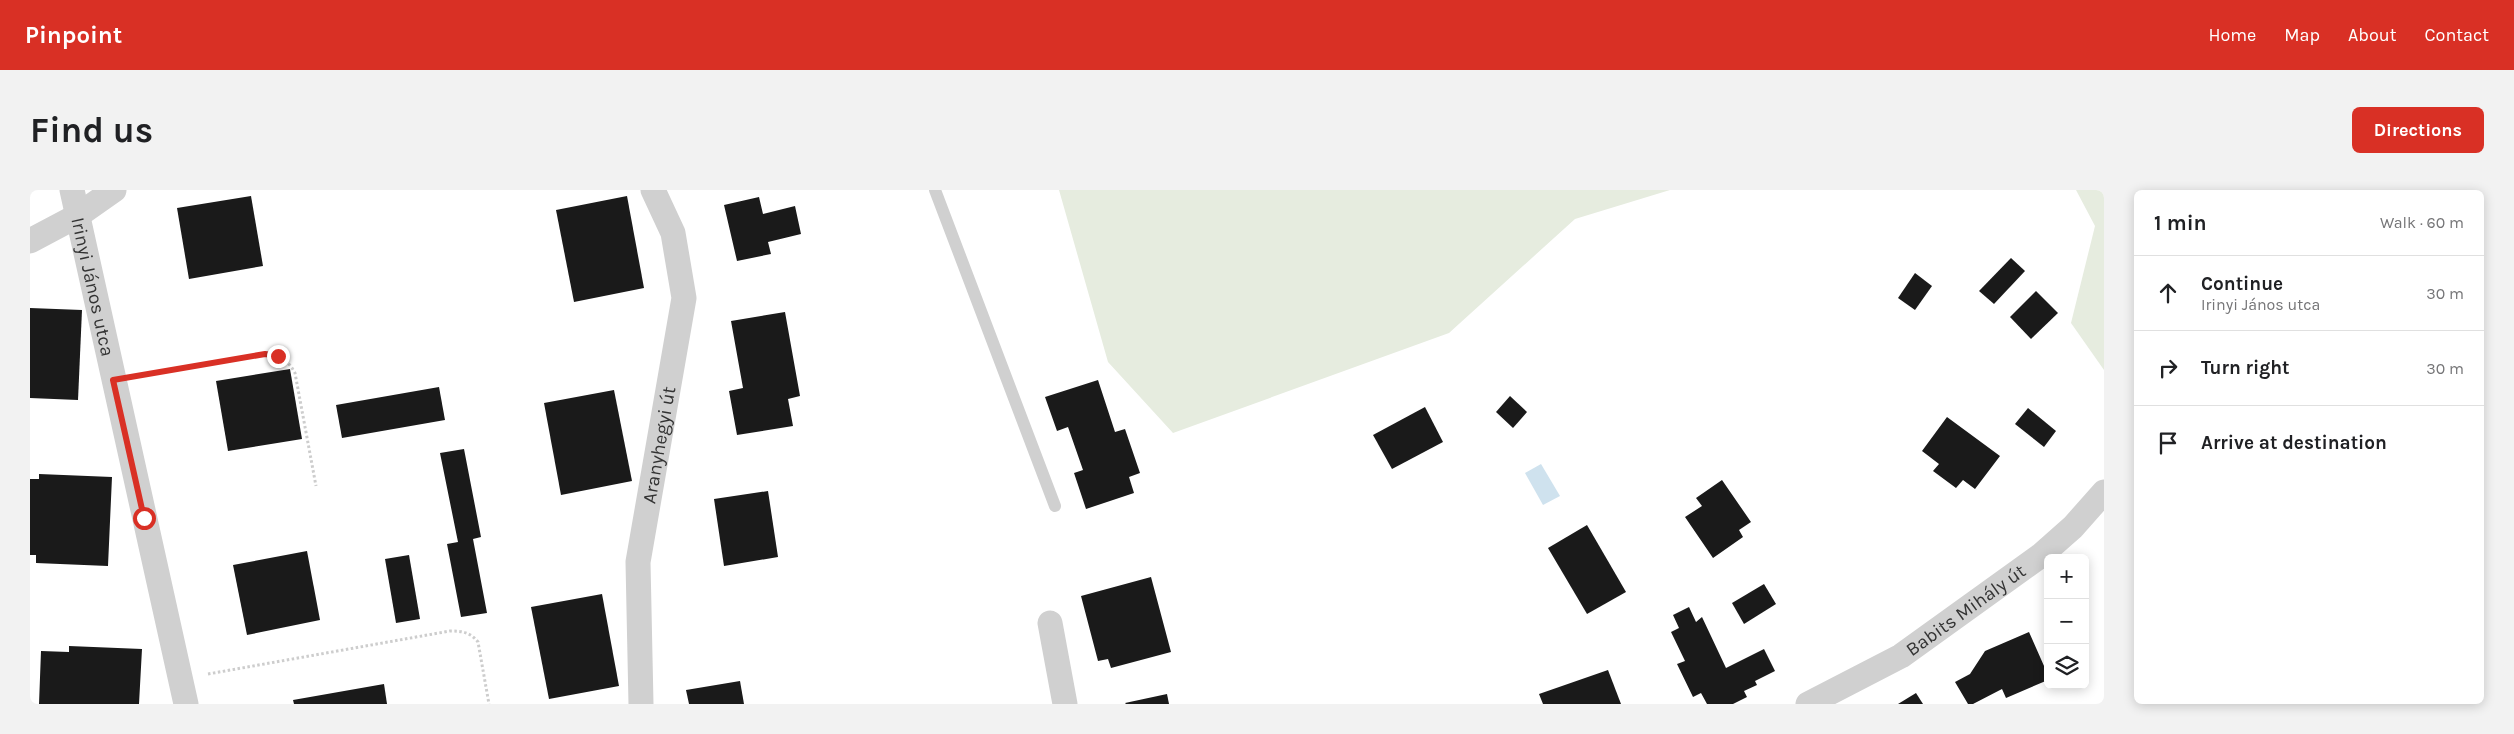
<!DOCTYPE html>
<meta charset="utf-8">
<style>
body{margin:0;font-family:Karla,sans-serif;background:#f2f2f2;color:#202124}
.controls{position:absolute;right:15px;bottom:15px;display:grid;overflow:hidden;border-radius:8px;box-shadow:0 2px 12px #0003}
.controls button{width:45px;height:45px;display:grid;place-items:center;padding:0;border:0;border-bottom:1px solid #e0e0e0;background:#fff;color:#202124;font:25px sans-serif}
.stop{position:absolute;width:15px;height:15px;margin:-11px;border:4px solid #d93025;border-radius:50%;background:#fff}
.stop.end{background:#d93025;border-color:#fff;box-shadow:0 1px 5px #0008}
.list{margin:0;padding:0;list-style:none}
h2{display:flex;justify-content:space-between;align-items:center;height:65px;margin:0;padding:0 20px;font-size:21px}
h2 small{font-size:16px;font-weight:400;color:#757577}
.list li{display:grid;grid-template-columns:32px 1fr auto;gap:15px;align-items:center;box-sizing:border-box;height:75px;padding:0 20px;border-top:1px solid #e0e0e0}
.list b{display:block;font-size:19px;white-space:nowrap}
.list p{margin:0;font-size:16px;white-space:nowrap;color:#757577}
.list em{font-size:16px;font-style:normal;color:#757577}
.icon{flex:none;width:28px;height:28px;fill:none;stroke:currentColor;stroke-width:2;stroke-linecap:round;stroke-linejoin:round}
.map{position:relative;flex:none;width:2074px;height:514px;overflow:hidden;border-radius:8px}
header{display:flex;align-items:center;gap:30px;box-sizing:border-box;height:70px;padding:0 25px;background:#d93025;color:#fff}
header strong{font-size:24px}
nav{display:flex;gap:28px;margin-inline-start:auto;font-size:18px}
.intro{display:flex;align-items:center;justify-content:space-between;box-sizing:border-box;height:120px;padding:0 30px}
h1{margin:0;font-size:35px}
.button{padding:12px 22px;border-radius:8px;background:#d93025;color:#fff;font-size:18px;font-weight:700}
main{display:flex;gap:30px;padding:0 30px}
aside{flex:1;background:#fff;border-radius:8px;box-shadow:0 2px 12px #0003}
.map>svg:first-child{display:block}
.green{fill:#e6ecdf}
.water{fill:#cfe2ee}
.building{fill:#1a1a1a}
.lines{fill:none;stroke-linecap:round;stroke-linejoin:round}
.path{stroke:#cdcdcd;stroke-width:3;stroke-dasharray:2.5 2.5;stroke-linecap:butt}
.service{stroke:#d0d0d0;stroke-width:12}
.minor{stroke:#d0d0d0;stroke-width:25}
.route{stroke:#d93025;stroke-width:6}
.labels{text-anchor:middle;stroke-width:5;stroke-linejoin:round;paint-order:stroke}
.street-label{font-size:19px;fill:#333;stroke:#fff}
</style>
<header>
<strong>Pinpoint</strong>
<nav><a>Home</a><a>Map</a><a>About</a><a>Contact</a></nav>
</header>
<div class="intro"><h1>Find us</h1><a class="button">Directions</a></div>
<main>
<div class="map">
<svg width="2074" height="514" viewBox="0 0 2074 514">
<rect width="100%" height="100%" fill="#fff"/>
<g class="green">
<path d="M1029,0H1640L1545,29L1419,143L1143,243L1078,172Z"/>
<path d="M2046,0H2074V180L2041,133L2065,36Z"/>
</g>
<path class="water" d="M1511,274L1530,306L1513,315L1495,283Z"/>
<g class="building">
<path d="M221,6L233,76L159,89L147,18Z"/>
<path d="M597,6L614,98L544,112L526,20Z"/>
<path d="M729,7L733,24L765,16L771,44L738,52L741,64L707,71L694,15Z"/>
<path d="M1981,68L1995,81L1964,114L1949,101Z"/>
<path d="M1885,83L1902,96L1885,120L1868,108Z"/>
<path d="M2006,101L2028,123L2001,149L1980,127Z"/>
<path d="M0,118L52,120L48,210L0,208Z"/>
<path d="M755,122L770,206L758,209L763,236L707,245L699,201L713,198L701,131Z"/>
<path d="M260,179L272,249L198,261L186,191Z"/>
<path d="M1068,190L1085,242L1095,239L1110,283L1099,287L1104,303L1056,319L1044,283L1053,280L1038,237L1027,241L1015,207Z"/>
<path d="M409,197L415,230L312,248L306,215Z"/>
<path d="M584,200L602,291L531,305L514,213Z"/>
<path d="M1480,206L1497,222L1483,238L1466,222Z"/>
<path d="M1395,217L1413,252L1362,279L1343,245Z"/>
<path d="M1998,218L2026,241L2014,257L1985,234Z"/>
<path d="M1917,227L1970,266L1945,299L1933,290L1926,298L1903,281L1909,274L1892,261Z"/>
<path d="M434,259L451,347L443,349L457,423L431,427L417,354L428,352L410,263Z"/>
<path d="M9,284L82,287L78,376L6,373V365H0V289H9Z"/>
<path d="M1692,290L1721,332L1709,340L1713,347L1683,368L1655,327L1672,316L1666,308Z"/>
<path d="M738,301L748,367L694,376L684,309Z"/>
<path d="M1557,335L1596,402L1557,424L1518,358Z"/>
<path d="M277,361L290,430L217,445L203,375Z"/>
<path d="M379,365L390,429L366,433L355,369Z"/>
<path d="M1121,387L1141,462L1081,478L1078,469L1068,471L1051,406Z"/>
<path d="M1734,394L1746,414L1714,434L1702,413Z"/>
<path d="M572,404L589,496L519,509L501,417Z"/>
<path d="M1659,417L1666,432L1672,427L1696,478L1734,459L1745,481L1725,491L1727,495L1714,501L1717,507L1703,514H1677L1671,503L1663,507L1647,474L1655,471L1641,442L1649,438L1643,425Z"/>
<path d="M1999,442L2018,485V490L1976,508L1972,499L1943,514H1938L1925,492L1940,484L1955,461Z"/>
<path d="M39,456L112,459L109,514H9L11,461L39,462Z"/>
<path d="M1578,480L1591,514H1513L1509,504Z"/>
<path d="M710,491L714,514H659L656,500Z"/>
<path d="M354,494L357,514H264L263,510Z"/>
<path d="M1886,503L1893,514H1868Z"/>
<path d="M1137,504L1139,514H1096L1095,513Z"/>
</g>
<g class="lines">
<g class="path">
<path d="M113,185L235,164C251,166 257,169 265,183L286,296"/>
<path d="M178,484L420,441C432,441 440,442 448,452L459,514"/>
</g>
<path class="service" d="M905,0L1025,316"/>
<g class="minor">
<path id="s1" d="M42,0L156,514"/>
<path d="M0,51L47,26L84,0"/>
<path d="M1020,433L1035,514"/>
<path id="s2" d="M611,514L608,372L654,108L643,43L623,0"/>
<path id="s3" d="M1778,514L1871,466L2010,366L2043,337L2074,302"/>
</g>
</g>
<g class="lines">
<path class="route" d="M114,328L83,190L235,164L248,166"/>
</g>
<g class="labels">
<g class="street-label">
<text dy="7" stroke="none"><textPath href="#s1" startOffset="99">Irinyi János utca</textPath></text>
<text dy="7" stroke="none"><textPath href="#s2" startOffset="261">Aranyhegyi út</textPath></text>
<text dy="7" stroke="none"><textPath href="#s3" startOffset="184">Babits Mihály út</textPath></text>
</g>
</g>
</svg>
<div class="controls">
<button>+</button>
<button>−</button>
<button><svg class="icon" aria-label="layers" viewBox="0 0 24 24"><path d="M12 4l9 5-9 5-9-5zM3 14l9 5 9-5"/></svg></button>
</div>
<div class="stop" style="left:114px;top:328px"></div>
<div class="stop end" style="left:248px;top:166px"></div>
</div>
<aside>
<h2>1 min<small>Walk · 60 m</small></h2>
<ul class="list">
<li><svg class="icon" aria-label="ahead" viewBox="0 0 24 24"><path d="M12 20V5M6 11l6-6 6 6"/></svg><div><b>Continue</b><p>Irinyi János utca</p></div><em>30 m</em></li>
<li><svg class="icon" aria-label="right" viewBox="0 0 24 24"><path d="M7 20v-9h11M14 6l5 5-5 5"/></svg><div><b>Turn right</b></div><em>30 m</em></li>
<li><svg class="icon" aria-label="arrive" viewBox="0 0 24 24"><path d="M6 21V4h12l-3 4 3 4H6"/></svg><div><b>Arrive at destination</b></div></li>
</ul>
</aside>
</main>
